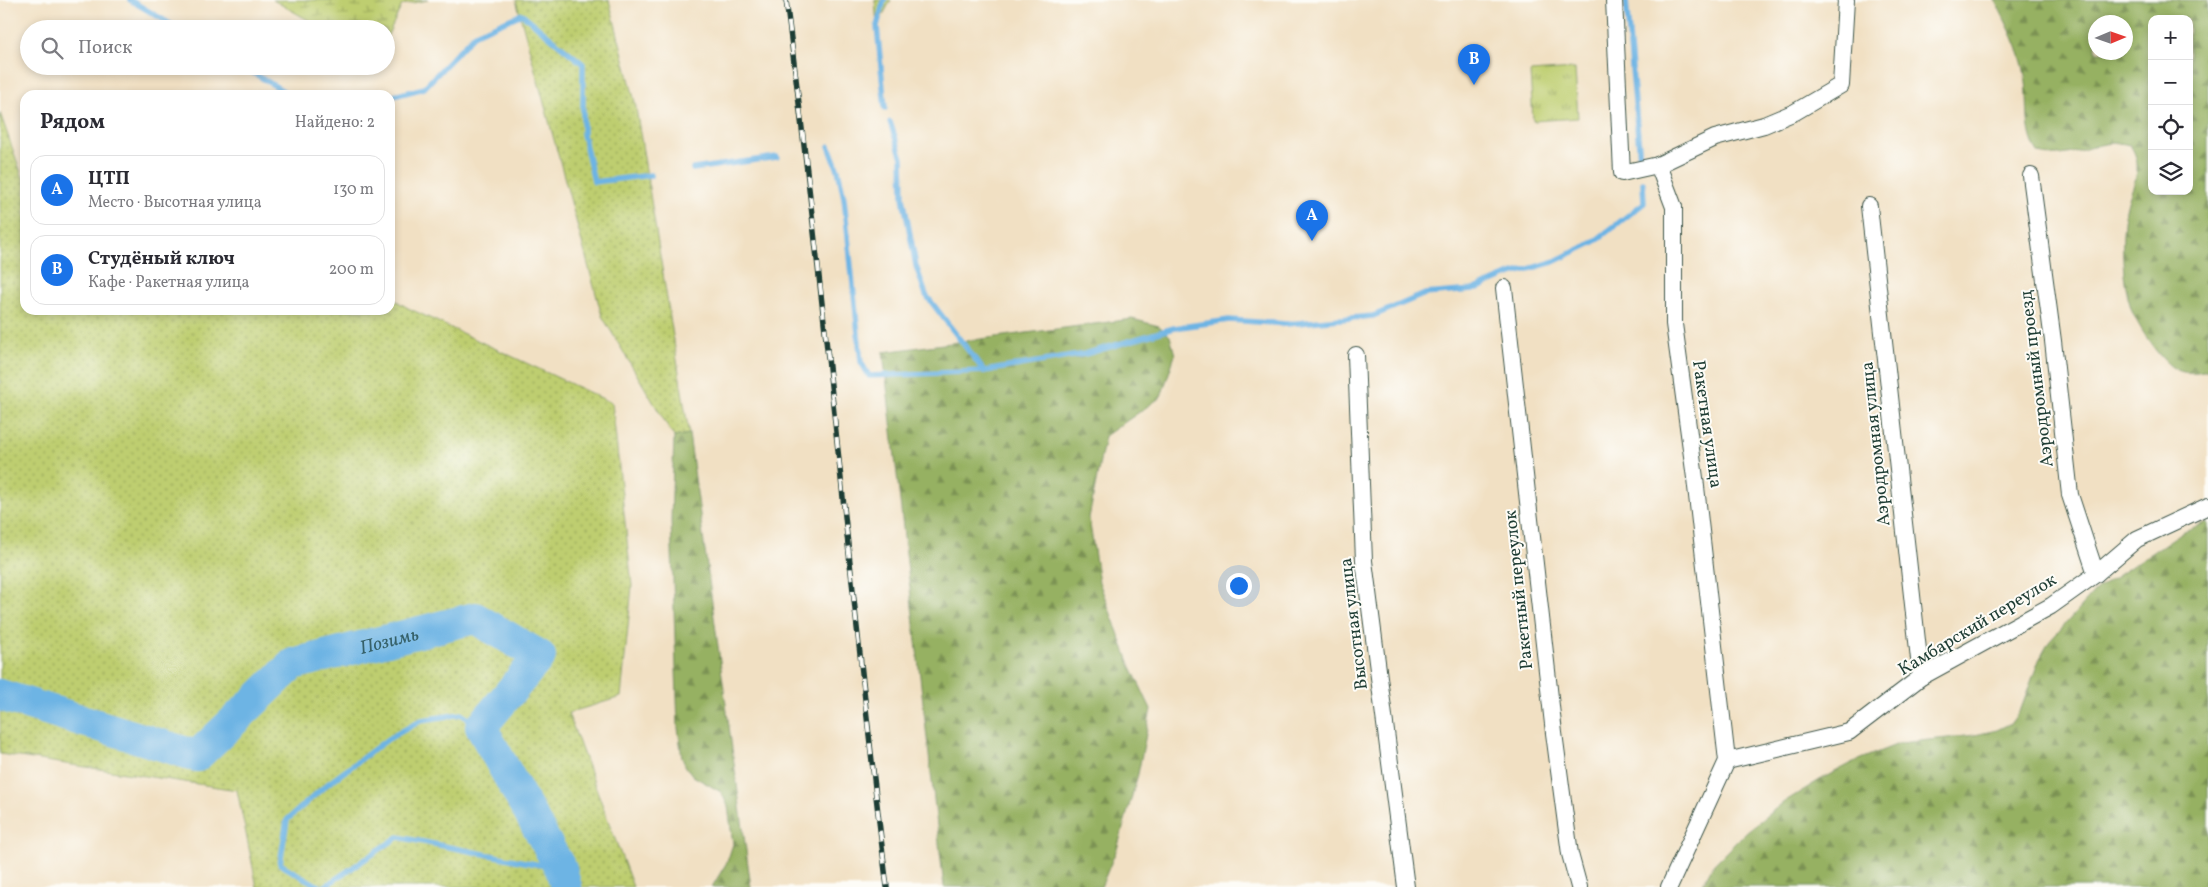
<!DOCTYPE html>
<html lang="ru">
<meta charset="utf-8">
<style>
body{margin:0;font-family:Vollkorn,serif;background:#f2f2f3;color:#2b2b33}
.controls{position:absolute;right:15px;top:15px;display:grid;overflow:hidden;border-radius:10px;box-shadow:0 2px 8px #0003}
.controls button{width:45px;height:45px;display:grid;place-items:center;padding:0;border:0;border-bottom:1px solid #e1e1e2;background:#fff;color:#2b2b33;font:25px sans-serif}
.compass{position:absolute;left:2088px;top:15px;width:45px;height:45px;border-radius:50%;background:#fff;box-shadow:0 2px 8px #0003;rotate:88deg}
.you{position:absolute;left:1238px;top:585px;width:18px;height:18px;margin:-12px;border:4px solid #fff;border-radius:50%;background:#1a73e8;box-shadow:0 0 0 8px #1a73e833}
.badge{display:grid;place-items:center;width:32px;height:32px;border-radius:50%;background:#1a73e8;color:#fff;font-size:16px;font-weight:700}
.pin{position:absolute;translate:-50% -41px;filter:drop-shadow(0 1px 2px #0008)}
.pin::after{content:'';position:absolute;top:26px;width:18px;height:15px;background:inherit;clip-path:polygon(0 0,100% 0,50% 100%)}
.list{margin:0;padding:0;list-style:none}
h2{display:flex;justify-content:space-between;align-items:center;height:65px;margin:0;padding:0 20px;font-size:21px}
h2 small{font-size:16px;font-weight:400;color:#7c7c81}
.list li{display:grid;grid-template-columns:32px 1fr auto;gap:15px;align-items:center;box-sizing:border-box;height:70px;margin:0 10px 10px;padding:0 10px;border:1px solid #e1e1e2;border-radius:15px}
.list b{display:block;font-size:19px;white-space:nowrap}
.list p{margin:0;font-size:16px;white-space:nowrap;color:#7c7c81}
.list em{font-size:16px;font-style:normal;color:#7c7c81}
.icon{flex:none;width:28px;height:28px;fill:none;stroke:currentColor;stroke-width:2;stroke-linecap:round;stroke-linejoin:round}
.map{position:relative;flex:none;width:2208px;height:887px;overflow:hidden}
.search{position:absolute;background:#fff;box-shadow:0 2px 8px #0003;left:20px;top:20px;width:375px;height:55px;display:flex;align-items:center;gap:12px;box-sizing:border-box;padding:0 18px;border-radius:28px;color:#7c7c81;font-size:19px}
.panel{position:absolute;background:#fff;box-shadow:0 2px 8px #0003;left:20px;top:90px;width:375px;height:225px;border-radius:15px}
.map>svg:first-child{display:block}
.grass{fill:url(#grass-dots);stroke:#6e8652}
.forest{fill:url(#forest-firs);stroke:#5a774b;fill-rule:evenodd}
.wetland{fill:url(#wetland-marsh);stroke:#6e8652}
.park{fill:url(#park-tufts);stroke:#6e8652}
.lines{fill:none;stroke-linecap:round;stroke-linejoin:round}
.stream{stroke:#6db4e4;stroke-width:5.5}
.river{stroke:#6db4e4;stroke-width:32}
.street-casing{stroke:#3e5549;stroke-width:18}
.street{stroke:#fff;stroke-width:16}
.rail-casing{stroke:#1f3d34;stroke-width:5.5}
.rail{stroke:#fdfcf7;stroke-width:4;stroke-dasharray:11;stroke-linecap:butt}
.labels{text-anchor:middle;stroke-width:4;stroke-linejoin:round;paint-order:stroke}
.street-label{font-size:18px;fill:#1f3d34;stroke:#fdfcf7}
.water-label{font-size:19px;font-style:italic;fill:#366169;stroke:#fdfcf7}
</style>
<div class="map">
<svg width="2208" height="887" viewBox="0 0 2208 887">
<defs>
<pattern id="grass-dots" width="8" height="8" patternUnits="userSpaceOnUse" patternTransform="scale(1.25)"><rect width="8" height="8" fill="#bece70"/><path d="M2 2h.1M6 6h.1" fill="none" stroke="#9aa85d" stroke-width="1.8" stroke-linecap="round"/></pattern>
<pattern id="forest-firs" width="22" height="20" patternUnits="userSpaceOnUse" patternTransform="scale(1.25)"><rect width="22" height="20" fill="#96b162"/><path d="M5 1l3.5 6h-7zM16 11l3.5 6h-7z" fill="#7a9152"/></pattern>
<pattern id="wetland-marsh" width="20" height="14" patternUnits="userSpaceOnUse" patternTransform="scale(1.25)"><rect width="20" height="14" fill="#bece70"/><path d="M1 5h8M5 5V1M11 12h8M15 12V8" fill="none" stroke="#9aa85d"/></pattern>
<pattern id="park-tufts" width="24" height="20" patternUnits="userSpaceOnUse" patternTransform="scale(1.25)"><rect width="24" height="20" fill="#bece70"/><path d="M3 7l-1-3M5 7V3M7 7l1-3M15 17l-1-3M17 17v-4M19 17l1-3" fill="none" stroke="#9aa85d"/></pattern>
</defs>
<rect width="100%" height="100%" fill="#fdfcf7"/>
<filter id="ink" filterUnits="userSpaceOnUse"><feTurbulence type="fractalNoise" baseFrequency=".02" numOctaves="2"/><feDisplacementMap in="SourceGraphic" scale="10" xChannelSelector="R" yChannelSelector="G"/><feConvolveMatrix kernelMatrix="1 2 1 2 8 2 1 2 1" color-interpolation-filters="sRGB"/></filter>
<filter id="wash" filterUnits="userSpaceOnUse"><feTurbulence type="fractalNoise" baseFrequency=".0096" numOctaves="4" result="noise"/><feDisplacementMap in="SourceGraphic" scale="20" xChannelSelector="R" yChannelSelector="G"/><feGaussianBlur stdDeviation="1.12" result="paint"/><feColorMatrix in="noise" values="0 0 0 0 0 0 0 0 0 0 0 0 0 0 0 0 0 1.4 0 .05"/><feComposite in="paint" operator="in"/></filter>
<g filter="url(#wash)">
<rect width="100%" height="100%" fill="#f1e0c3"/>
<g class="grass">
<path d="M516,0H609L635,102L689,434L674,437L602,316Z"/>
<path d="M0,113L25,184V310H390V297L408,308L612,403L632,586L621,697L568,713L633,887H257L237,790L0,754Z"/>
</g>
<g class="forest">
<path d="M1995,0H2208V370C2180,377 2171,370 2154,348C2146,337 2136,322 2131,308C2122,282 2120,237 2126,210C2131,185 2146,169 2130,145C2095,136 2074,163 2038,153C2023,130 2030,102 2025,76C2021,49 2007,25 1995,0ZM2152,19H2189V191H2152ZM2126,22V52H2096V22Z"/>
<path d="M1132,319L1159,326L1170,336L1175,355L1161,397L1105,436L1089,518L1099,582L1131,667L1151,709L1138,774L1118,846L1101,887H944L883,352Z"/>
<path d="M689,434L751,887H712L727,862L733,844L728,806L721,792L693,776L686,767L682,758L678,728L671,520L674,437Z"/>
<path d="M2208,522V887H1701L1714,864L1746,832L1784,802L1823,778L1858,760L1901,743L1975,735L1997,730L2011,723L2021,709L2039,660L2049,642L2096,590L2184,531Z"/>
</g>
<g class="wetland">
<path d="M273,0H428L402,5L386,39V29H324Z"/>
<path d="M875,0H891L877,26Z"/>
</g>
<path class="park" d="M1575,69L1578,118L1533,121L1530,72Z"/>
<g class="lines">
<g class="stream">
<path d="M130,0L179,29"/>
<path d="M884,0L877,26L885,108"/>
<path d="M1626,0L1640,159"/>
<path d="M242,66L290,95"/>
<path d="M390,97L424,88L475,34L522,14L583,64V134L594,182L651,175"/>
<path d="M890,122L902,158L903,197L916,266L926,295L984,371"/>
<path d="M829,146L838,170L844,198L861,362L869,376L985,371L1085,354L1174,328L1229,320L1287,324L1373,316L1425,294L1473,290L1508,275L1553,262L1594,242L1644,203L1643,183"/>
<path d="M693,169L777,157"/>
<path d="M320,887L280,864L287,820L325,786L388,739L422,720L461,714L481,727"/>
<path d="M324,887L398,837L561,869"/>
</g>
<path class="river" id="s1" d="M0,695L197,756L293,664L475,618L540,656L481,727L561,869L566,887"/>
</g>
</g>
<g filter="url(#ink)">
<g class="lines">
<g class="street-casing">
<g id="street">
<path d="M1614,0L1622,173L1658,165L1674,207V324L1695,478L1727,761L1669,887"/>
<path d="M1658,165L1715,138L1764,125L1795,112L1841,85L1846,0"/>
<path d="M2031,176L2053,341L2070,495L2096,574"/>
<path d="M1869,206L1921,677"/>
<path d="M1504,288L1554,733L1570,854L1579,887"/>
<path d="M1356,355L1364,561L1406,887"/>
<path d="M1727,761L1849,732L1921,677L2051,606L2096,574L2137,539L2208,506"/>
</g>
</g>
<use href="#street" class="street"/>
<g class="rail-casing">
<path id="rail" d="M786,0C825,295 850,592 887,887"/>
</g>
<use href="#rail" class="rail"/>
</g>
</g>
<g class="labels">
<g class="street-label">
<text transform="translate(2036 379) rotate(-97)" y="6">Аэродромный проезд</text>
<text transform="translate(1708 424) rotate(82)" y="6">Ракетная улица</text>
<text transform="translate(1875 444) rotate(-96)" y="6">Аэродромная улица</text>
<text transform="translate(1518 590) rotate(-96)" y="6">Ракетный переулок</text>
<text transform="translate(1353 624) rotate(-97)" y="6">Высотная улица</text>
<text transform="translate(1977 624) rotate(-31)" y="6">Камбарский переулок</text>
</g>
<g class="water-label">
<text dy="7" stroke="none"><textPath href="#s1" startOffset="438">Позимь</textPath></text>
</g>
</g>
</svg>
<div class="controls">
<button>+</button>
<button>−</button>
<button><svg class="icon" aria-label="locate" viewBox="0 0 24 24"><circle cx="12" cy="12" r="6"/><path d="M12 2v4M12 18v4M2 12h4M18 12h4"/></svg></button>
<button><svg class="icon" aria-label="layers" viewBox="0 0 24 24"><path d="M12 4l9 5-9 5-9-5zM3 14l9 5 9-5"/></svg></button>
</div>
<svg class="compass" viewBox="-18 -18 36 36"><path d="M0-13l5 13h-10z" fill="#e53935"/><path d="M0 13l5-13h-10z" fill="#7c7c81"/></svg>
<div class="you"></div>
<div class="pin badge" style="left:1312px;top:241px">A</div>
<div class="pin badge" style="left:1474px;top:85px">B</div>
<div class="search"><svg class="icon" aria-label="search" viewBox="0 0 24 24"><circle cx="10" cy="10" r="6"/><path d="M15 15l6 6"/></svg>Поиск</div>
<section class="panel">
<h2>Рядом<small>Найдено: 2</small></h2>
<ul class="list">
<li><span class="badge">A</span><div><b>ЦТП</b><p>Место · Высотная улица</p></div><em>130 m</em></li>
<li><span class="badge">B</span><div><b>Студёный ключ</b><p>Кафе · Ракетная улица</p></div><em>200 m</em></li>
</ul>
</section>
</div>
